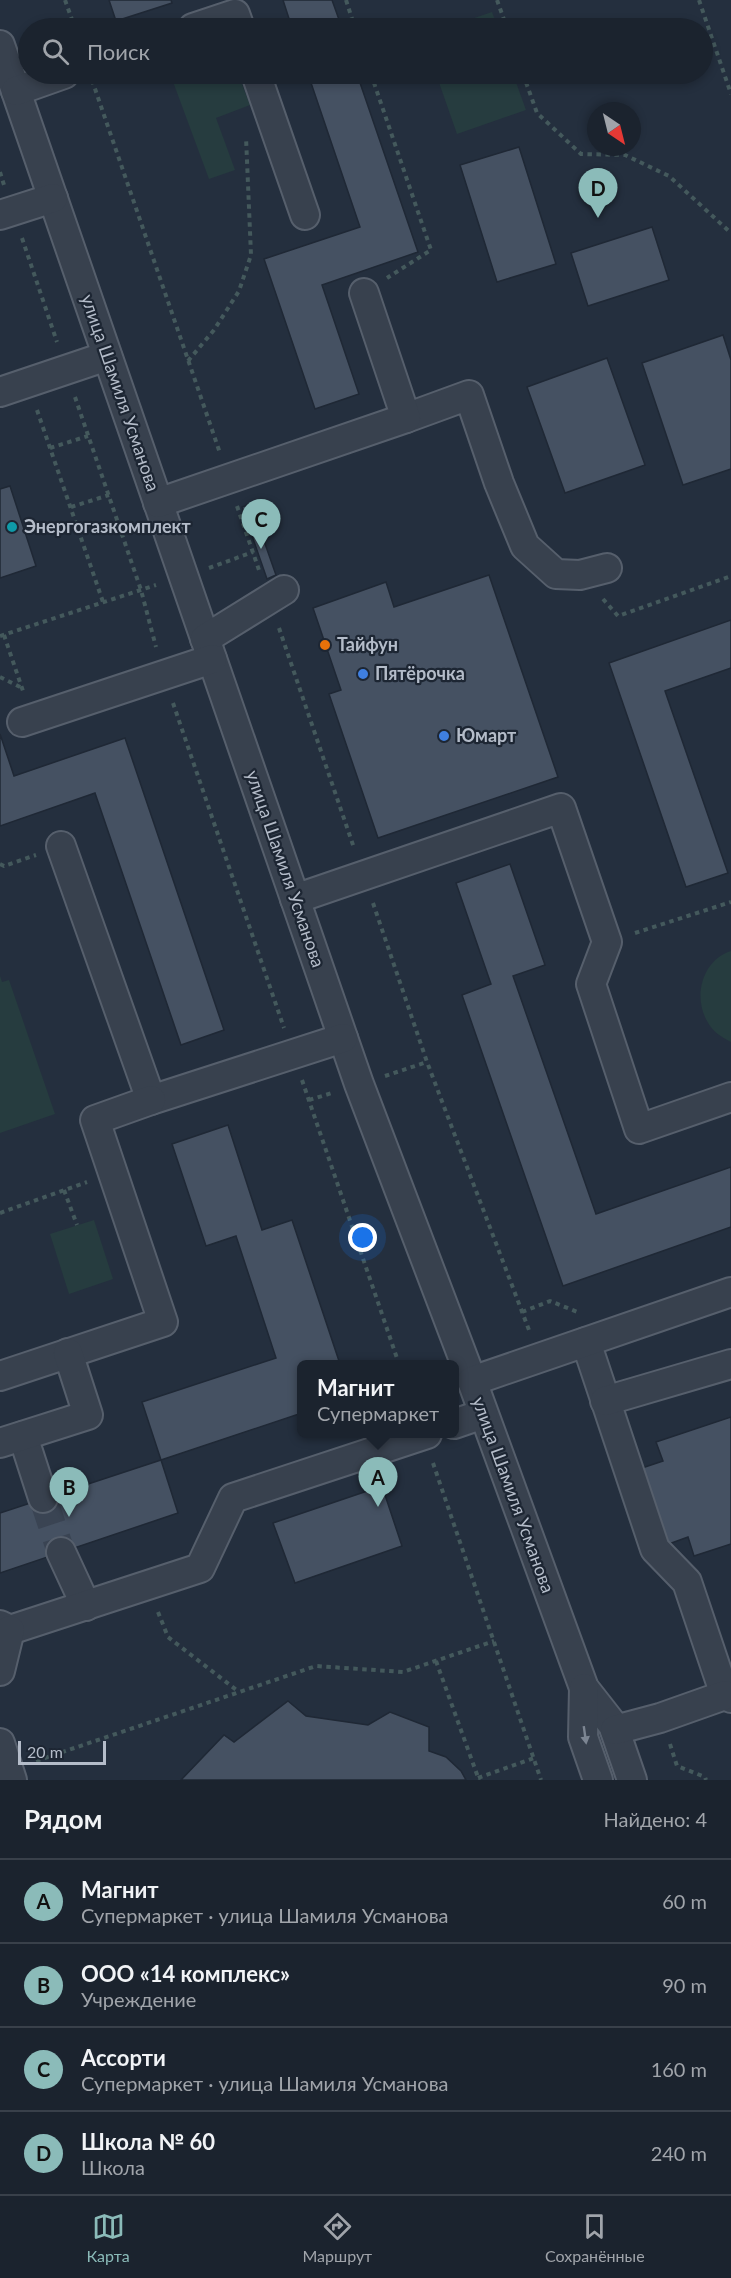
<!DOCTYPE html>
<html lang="ru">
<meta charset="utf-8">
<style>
body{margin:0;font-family:Lato,sans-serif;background:#242b36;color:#f1f3f6}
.compass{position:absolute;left:587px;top:102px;width:54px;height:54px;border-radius:50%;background:#1b232e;box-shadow:0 3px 9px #0003;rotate:145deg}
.scale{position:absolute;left:18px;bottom:15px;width:88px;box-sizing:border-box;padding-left:6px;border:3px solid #b4bcc9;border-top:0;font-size:16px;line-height:21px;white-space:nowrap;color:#b4bcc9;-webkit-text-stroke:4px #1d2633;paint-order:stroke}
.you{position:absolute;left:363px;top:1238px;width:21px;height:21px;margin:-15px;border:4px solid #fff;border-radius:50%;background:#1a73e8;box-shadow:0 0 0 9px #1a73e833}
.badge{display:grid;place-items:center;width:39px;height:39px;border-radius:50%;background:#8bbbb9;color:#111;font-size:20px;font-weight:700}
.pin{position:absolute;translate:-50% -50px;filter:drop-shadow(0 2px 3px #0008)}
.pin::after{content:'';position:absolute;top:32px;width:21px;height:18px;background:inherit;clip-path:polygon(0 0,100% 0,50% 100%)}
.popup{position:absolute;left:297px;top:1360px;width:162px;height:78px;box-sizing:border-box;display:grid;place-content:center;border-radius:9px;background:#1b232e;filter:drop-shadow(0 2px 4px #0005);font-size:20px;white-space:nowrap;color:#a0a4aa}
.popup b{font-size:22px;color:#f1f3f6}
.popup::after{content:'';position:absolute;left:50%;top:100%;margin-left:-12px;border:12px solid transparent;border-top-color:#1b232e}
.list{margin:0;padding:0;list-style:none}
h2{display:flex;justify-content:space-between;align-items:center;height:78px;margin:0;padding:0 24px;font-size:26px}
h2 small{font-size:20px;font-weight:400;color:#a0a4aa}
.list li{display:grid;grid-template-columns:39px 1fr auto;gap:18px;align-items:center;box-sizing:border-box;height:84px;padding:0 24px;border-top:2px solid #39404a}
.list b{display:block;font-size:22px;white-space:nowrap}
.list p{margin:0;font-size:20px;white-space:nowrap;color:#a0a4aa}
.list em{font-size:20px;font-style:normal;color:#a0a4aa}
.icon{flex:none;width:33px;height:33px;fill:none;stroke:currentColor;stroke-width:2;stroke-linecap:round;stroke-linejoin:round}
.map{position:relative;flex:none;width:731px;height:1780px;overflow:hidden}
.search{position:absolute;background:#1b232e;box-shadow:0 3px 9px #0003;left:18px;right:18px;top:18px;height:66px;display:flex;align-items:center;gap:15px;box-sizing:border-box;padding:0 21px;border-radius:33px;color:#a0a4aa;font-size:22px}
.sheet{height:414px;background:#1b232e}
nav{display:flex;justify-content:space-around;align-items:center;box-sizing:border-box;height:84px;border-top:2px solid #39404a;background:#1b232e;font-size:16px;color:#a0a4aa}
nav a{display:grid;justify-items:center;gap:3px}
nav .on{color:#8bbbb9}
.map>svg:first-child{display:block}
.green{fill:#263c3f}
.building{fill:#455162;stroke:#1f2835;stroke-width:1.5}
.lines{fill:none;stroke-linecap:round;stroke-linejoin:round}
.minor-tunnel{stroke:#3a4453;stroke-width:28;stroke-dasharray:28 14;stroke-linecap:butt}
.minor-casing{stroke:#565f6c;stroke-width:32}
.path{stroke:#44595c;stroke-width:4;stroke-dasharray:4.5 4.5;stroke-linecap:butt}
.minor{stroke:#38414e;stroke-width:28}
.oneway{fill:#7c8592}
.culture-dot{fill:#0f9aa8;stroke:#1d2633;stroke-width:2}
.food-dot{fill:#e8710a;stroke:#1d2633;stroke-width:2}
.shop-dot{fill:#3f7fe0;stroke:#1d2633;stroke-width:2}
.labels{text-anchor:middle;stroke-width:4.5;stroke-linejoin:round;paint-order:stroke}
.street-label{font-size:18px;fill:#b4bcc9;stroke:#1d2633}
.poi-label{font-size:18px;font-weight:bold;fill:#b4bcc9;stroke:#1d2633;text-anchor:start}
</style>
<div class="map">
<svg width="731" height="1780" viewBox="0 0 731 1780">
<rect width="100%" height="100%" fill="#242f3e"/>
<g class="green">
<path d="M492,12L498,28H445Z"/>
<path d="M186,74H238L250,105L216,118L235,170L209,179L172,79Z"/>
<path d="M436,74H513L526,110L457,134Z"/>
<path d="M731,951V1042C721,1037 712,1031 707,1021C693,997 702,960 731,951Z"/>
<path d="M0,976L2,982L9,980L55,1114L0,1133Z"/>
<path d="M94,1220L113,1279L69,1294L50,1234Z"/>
</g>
<g class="building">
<path d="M109,0H171L172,3L116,21Z"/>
<path d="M283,0H332L342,28H292Z"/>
<path d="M308,74H357L418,252L322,285L359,394L315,409L264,259L360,227Z"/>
<path d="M519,147L556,264L497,282L460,165Z"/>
<path d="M652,227L669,280L588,306L571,253Z"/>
<path d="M723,335L731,360V469L683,485L642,363Z"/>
<path d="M607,358L645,465L565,493L527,387Z"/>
<path d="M10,486L36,566L0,578V489Z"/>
<path d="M251,504L276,575L267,579L242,507Z"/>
<path d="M489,575L558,777L378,838L329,694L341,690L313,608L386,582L394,607Z"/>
<path d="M731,620V668L665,691L728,873L686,887L609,663Z"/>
<path d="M0,734L14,776L125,738L224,1030L181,1045L95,793L0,826Z"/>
<path d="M510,864L545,965L513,976L596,1214L731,1167V1227L563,1286L462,995L491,984L456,883Z"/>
<path d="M228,1125L262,1230L292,1220L340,1364H302V1413L161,1460L142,1402L276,1358L236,1236L206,1246L172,1144Z"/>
<path d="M731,1417V1544L694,1556L688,1537L666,1545L642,1468L663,1461L656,1442Z"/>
<path d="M161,1460L178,1513L0,1573V1513Z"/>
<path d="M382,1486L402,1546L295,1583L273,1523Z"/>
<path d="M288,1701L306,1716L368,1725L390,1712L429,1727V1751L446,1757L461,1771L466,1780H181L224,1735L234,1742Z"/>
</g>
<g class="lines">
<path class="minor-tunnel" d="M43,1498L61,1552"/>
<g class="minor-casing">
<g id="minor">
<path d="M193,28L235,14L240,28"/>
<path d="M0,45L359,1084L472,1381L584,1688L613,1725L632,1780"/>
<path d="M256,74L305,215"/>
<path d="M16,91L64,74"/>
<path d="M0,215L53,198"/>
<path d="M0,392L107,356"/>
<path d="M406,418L469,395L499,483L525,546L556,574L580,575L607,568"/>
<path d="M158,503L406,418L364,293"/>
<path d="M205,639L284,590"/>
<path d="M22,722L212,659"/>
<path d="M61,846L151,1100L343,1038"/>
<path d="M295,899L561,808L607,942L591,984L639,1129L731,1097"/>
<path d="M586,1342L655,1549L687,1582L725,1695L731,1698"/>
<path d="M0,1376L163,1322L95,1120L151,1100"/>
<path d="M472,1381L731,1292"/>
<path d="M605,1401L731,1364"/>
<path d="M454,1424L483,1414"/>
<path d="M23,1436L43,1498"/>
<path d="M0,1443L88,1415L68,1353"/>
<path d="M61,1552L86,1606"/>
<path d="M0,1625L10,1630L200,1568L233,1498L427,1434"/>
<path d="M0,1671L10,1630"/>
<path d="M584,1688L583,1737L598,1780"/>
<path d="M615,1730L660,1718L725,1695"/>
<path d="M0,1743L12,1780"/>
</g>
</g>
<g class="path">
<path d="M65,0L75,28"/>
<path d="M346,0L355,28"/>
<path d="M497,0L507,28"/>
<path d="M699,0L731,94"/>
<path d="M371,74L431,250L387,278"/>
<path d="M523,74L537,113L581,154L625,155L669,176L731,233"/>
<path d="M92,80L220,453"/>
<path d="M0,172L4,185"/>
<path d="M22,238L57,342"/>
<path d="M188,361L214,330L239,291L251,255L246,137"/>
<path d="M75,397L141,590L156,647"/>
<path d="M37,410L103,602"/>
<path d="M50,448L88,436"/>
<path d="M237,506L260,573"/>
<path d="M71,507L109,495"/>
<path d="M209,568L253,552"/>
<path d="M603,599L618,616L731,576"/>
<path d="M279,628L354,848"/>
<path d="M4,635L23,691"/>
<path d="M0,636L156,585"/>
<path d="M0,677L22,688"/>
<path d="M173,703L284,1028"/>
<path d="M0,864L4,866L36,855"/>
<path d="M373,903L427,1062L529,1330"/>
<path d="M635,933L731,902"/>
<path d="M385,1076L427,1062"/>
<path d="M302,1080L399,1364"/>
<path d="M309,1100L332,1093"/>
<path d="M64,1190L77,1225"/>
<path d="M0,1213L87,1182"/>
<path d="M522,1312L550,1301L580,1313"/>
<path d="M433,1463L541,1780"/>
<path d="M158,1612L168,1637L239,1692"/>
<path d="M436,1661L479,1780"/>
<path d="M670,1744L677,1766L705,1777L706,1780"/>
<path d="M36,1761L316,1666L403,1672L494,1641"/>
<path d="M478,1778L534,1758"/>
</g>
<use href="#minor" class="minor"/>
</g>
<defs><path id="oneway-solid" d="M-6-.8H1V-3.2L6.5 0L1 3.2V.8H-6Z" transform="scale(1.5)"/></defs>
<use class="oneway" href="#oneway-solid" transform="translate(585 1735) rotate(82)"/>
<circle class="culture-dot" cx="12" cy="527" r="6"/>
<circle class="food-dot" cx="325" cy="645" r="6"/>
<g class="shop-dot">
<circle cx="363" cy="674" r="6"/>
<circle cx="444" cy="736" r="6"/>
</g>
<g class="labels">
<g class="street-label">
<text transform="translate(120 393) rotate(71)" y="6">улица Шамиля Усманова</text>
<text transform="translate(285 869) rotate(71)" y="6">улица Шамиля Усманова</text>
<text transform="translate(513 1495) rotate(70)" y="6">улица Шамиля Усманова</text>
</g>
<g class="poi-label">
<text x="24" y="533">Энергогазкомплект</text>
<text x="337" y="651">Тайфун</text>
<text x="375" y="680">Пятёрочка</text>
<text x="456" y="742">Юмарт</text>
</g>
</g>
</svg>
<svg class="compass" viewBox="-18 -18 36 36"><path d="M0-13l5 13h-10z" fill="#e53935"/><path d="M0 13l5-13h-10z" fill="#a0a4aa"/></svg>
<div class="scale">20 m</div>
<div class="you"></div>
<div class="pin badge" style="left:378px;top:1507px">A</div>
<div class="popup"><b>Магнит</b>Супермаркет</div>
<div class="pin badge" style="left:69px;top:1517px">B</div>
<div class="pin badge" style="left:261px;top:549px">C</div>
<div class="pin badge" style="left:598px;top:218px">D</div>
<div class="search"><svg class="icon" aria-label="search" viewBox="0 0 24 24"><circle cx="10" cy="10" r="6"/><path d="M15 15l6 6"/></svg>Поиск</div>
</div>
<section class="sheet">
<h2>Рядом<small>Найдено: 4</small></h2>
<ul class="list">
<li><span class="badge">A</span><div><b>Магнит</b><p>Супермаркет · улица Шамиля Усманова</p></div><em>60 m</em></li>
<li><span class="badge">B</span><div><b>ООО «14 комплекс»</b><p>Учреждение</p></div><em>90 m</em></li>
<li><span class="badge">C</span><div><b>Ассорти</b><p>Супермаркет · улица Шамиля Усманова</p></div><em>160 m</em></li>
<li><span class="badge">D</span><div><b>Школа № 60</b><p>Школа</p></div><em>240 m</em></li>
</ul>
</section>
<nav>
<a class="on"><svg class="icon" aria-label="map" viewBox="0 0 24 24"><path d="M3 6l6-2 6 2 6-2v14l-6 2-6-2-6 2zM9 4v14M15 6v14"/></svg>Карта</a>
<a><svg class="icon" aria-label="directions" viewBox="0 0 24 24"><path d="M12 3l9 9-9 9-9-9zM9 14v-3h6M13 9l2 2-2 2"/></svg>Маршрут</a>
<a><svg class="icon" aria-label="saved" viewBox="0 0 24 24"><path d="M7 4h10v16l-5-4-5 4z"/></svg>Сохранённые</a>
</nav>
